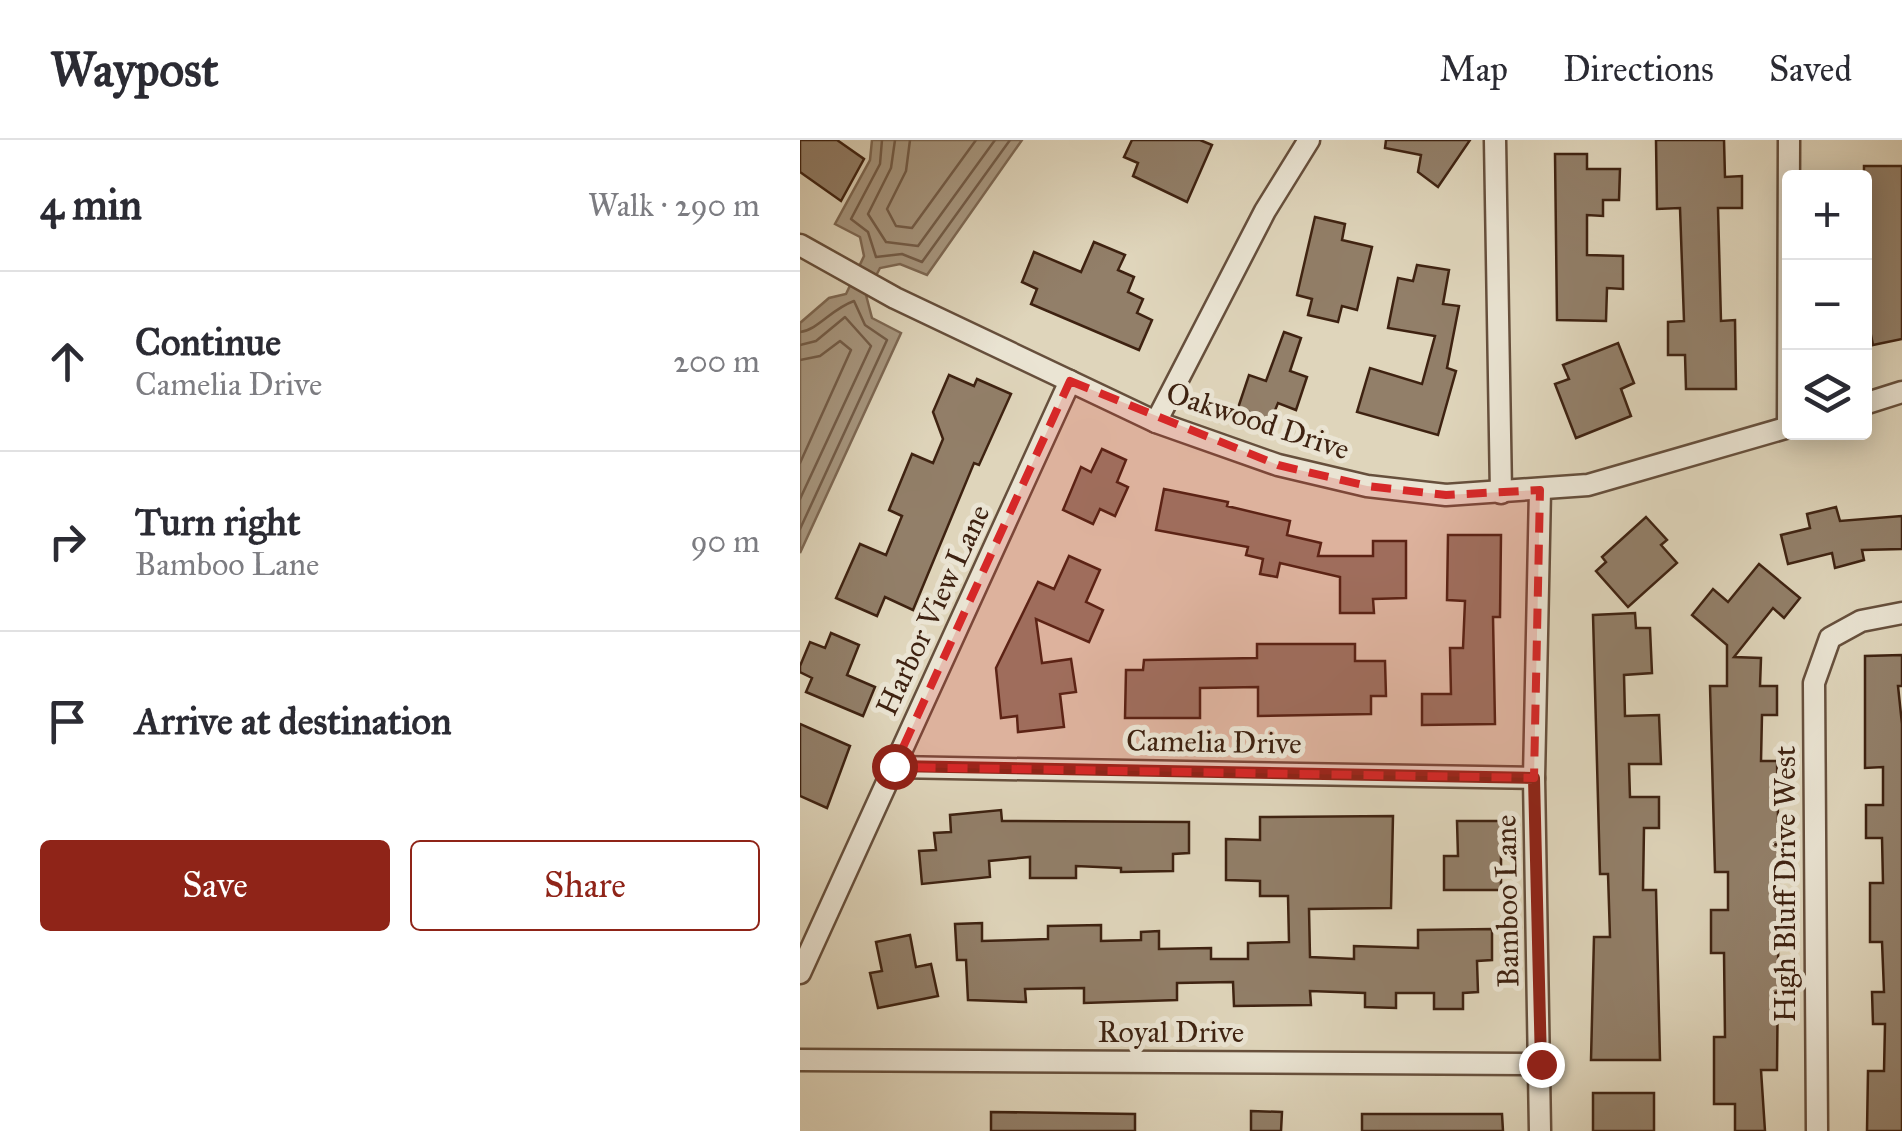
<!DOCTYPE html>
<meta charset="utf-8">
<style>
body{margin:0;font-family:"IM FELL Great Primer",serif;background:#f2f2f3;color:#2b2b33}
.controls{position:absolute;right:30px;top:30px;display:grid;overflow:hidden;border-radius:10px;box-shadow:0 5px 25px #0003}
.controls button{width:90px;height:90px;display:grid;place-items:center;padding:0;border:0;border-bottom:2px solid #e1e1e2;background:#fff;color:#2b2b33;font:50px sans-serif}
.stop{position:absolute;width:30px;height:30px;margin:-22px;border:8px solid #8f2418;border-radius:50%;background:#fff}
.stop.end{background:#8f2418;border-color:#fff;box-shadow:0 2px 10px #0008}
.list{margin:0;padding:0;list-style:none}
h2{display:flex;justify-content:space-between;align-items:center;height:130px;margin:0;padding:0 40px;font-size:42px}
h2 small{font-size:32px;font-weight:400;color:#7c7c81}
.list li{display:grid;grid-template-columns:65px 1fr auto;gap:30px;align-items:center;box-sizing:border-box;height:180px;padding:0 40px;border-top:2px solid #e1e1e2}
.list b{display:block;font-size:38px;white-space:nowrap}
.list p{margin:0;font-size:32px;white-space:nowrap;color:#7c7c81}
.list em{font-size:32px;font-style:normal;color:#7c7c81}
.actions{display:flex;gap:20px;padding:30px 40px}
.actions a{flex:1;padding:22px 0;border:2px solid #8f2418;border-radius:10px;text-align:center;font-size:35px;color:#8f2418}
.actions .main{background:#8f2418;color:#fff}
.icon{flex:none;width:55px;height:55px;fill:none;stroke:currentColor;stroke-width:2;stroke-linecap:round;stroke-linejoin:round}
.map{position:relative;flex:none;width:1102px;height:991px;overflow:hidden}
header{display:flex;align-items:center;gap:60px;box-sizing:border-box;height:140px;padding:0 50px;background:#fff;border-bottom:2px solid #e1e1e2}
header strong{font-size:48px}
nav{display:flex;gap:55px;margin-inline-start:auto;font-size:35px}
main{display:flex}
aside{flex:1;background:#fff}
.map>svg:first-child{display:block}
.water{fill:#a89881;stroke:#7e6954;stroke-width:2.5}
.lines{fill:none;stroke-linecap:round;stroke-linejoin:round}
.shore{stroke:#735d49;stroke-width:2.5}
.building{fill:#927f69;stroke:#3e2211;stroke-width:2.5}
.minor-casing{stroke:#664f3c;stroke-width:25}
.minor{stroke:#eae4d3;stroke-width:20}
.route{stroke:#8f2418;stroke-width:12}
.marked{fill:#d62828;fill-opacity:0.2;stroke:#d62828;stroke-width:8;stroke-dasharray:20 12;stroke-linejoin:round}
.labels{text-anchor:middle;stroke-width:10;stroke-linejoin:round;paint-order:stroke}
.street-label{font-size:30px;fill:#3e2211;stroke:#eae4d3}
</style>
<header>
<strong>Waypost</strong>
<nav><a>Map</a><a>Directions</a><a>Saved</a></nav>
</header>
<main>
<aside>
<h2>4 min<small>Walk · 290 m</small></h2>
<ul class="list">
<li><svg class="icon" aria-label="ahead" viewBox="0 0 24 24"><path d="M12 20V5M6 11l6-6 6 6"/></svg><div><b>Continue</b><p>Camelia Drive</p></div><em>200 m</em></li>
<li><svg class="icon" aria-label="right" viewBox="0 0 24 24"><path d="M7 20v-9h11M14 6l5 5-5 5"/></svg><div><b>Turn right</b><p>Bamboo Lane</p></div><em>90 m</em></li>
<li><svg class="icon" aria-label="arrive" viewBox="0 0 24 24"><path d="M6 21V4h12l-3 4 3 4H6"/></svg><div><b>Arrive at destination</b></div></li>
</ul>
<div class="actions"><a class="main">Save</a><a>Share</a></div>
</aside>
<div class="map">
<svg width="1102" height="991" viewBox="0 0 1102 991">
<rect width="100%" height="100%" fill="#dfd5bb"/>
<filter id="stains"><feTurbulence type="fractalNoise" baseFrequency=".002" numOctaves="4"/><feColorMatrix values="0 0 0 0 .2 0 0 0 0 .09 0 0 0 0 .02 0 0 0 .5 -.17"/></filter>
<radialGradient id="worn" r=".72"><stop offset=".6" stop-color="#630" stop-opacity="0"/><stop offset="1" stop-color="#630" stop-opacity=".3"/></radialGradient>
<path class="water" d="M72,0H222L127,135L100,124L80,128L66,155L72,178L101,193L0,413V183L29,158L46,154L64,116L60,97L35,84L70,20Z"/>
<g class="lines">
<g class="shore">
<path d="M82,0L80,24L51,79L68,92L76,117L102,114L122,122L210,0"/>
<path d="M95,0L91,28L68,74L86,102L118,106L195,0"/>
<path d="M110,0L106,31L87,69L96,86L112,88L176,0"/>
<path d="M0,192C18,190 31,169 54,161L65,185L87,200L0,389"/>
<path d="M0,205L16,201L45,177L71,206L0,359"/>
<path d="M0,220L20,216L40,201L51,210L0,323"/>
</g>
</g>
<g class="building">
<path d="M0,0H37L64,19L41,61L0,32Z"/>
<path d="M332,0H400L412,5L387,62L333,36L338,23L324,17Z"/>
<path d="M586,0H670L638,47L618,32L621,15L585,8Z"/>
<path d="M856,0H924L925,37L942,36V68H918L921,181L935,180L936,249H886L885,215H868V182L884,181L880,68L857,69Z"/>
<path d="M755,14H787V29H820L819,60H803V76L787,75V115L823,116V149L807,148L806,181L757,180Z"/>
<path d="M1064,26H1102V199L1073,205L1064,161Z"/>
<path d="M515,77L545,84L542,100L572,107L557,170L542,166L538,182L508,175L512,159L497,155Z"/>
<path d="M294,102L325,115L318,130L334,137L328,152L343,159L337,173L352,180L339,210L231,164L237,149L222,142L234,112L281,132Z"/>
<path d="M617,125L649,130L643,164L659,166L647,228L656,231L638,295L557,272L570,228L622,244L635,196L588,188L598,138L613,141Z"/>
<path d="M484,192L501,198L490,231L507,237L496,270L478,263L471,280L438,268L449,235L466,241Z"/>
<path d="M818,203L834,243L821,249L831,276L776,298L755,244L769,239L763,225Z"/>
<path d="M149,235L174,246L177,239L211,254L179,325L174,323L113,470L85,457L77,476L36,458L60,404L86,415L102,376L89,370L112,314L133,323L143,299L133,272Z"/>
<path d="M302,309L326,320L317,342L328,347L315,376L300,369L293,384L263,370L281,327L291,332Z"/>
<path d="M364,349L428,362L427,366L490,381L487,395L521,403L518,416H573V401H606V458L573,459L574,473H540V437L480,423L477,437L460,434L463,419L446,415L448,407L356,390Z"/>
<path d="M1036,367L1040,381L1102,376V409L1062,410L1064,420L1035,428L1032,413L988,424L981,395L1010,388L1007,374Z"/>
<path d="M846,377L867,400L861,405L877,423L828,467L796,431L806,422L802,417Z"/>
<path d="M648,395H701L700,477H693L695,584L622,585V554H651L650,508H663L665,461L647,460Z"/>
<path d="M269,416L300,430L286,462L303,470L289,502L236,479L242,523L271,519L276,552L260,554L264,587L218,592L217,576L201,578L196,528L238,442L254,449Z"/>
<path d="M959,424L1000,458L984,478L973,468L934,517L961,518L960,546H977V575H962L961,621H977L979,731L977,930H961L965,991H935V964H914V897H925L924,813H911V770H928V732H915L910,546H927V505L892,475L913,449L928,462Z"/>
<path d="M835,473L836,488H850L852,533L824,535L825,576L859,575L861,624H829L830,657H859V688H844L843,750H856L860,920H791L794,797H810L808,734H800L793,475Z"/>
<path d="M31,493L59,505L47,535L75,547L63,576L6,552L12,538L0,532V526L10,502L25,508Z"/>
<path d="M457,504H555V521H585L586,556H571V574L458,576V547L400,548V578H325L326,530H343L344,520L457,518Z"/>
<path d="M1102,515V546H1098L1102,584V991H1067L1068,931H1084L1085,884H1073L1072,852H1084L1082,802H1070V743H1083L1082,698H1066V665H1083V627L1065,628V516Z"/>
<path d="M0,584L50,606L27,668L0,656Z"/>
<path d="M201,670L202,681L389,682V713L373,714V731L321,732V728L276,726V738H230V717L189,721L190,737L122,744L119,711L136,710L134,693L151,692L150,675Z"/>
<path d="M593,676L591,768L509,769L510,817L554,819V806L618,808V790L692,789V820L677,821L678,852L663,853V869H634V853H596V868L565,867V853L510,851L511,865L434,866L433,842L377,843V860L284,863V848L225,849L226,862L168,860L166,820H157L155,784L182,783V801L248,799V786L301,785V801L341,800V792L359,791V809L411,808V819H448V803L489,802L488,756H460V741L426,740V699L460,700V677Z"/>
<path d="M657,681H701V750H644V716H658Z"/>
<path d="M110,795L116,827L131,824L138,856L78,868L70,833L82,831L76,802Z"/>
<rect x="793" y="953" width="61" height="38"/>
<path d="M451,971L482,972L481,991H451Z"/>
<path d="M191,972L335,974V991H191Z"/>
<path d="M562,974H702L703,991H562Z"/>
</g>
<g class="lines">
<g class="minor-casing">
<g id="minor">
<path d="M695,0L701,353"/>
<path d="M0,105L95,158L356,282L478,325L567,346L646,355L788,345L989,287"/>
<path d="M1064,264L1102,252"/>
<path d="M356,282L465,71L509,0"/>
<path d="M988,287L989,0"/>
<path d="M740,350L734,638L740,991"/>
<path d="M94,627L734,638"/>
<path d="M0,833L270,241"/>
<path d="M0,920L741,924"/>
<path d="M1017,991L1014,543L1030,498L1061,481L1102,473"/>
</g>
</g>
<use href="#minor" class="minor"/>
</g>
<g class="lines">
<path class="route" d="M94,626L734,638L741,924"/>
</g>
<path class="marked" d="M270,241L478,325L567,346L646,355L740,350L734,638L94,627Z"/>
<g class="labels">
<g class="street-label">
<text transform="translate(458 281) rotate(18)" y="10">Oakwood Drive</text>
<text transform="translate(133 470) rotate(-65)" y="10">Harbor View Lane</text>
<text transform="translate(414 602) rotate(1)" y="10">Camelia Drive</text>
<text transform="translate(985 744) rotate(-90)" y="10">High Bluff Drive West</text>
<text transform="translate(707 761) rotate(-91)" y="10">Bamboo Lane</text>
<text x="371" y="902">Royal Drive</text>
</g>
</g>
<rect width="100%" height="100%" filter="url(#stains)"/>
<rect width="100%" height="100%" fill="url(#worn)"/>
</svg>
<div class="controls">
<button>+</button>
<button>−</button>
<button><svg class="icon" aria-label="layers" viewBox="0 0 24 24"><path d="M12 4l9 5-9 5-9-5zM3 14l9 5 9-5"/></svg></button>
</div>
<div class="stop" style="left:94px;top:626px"></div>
<div class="stop end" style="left:741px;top:924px"></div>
</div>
</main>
